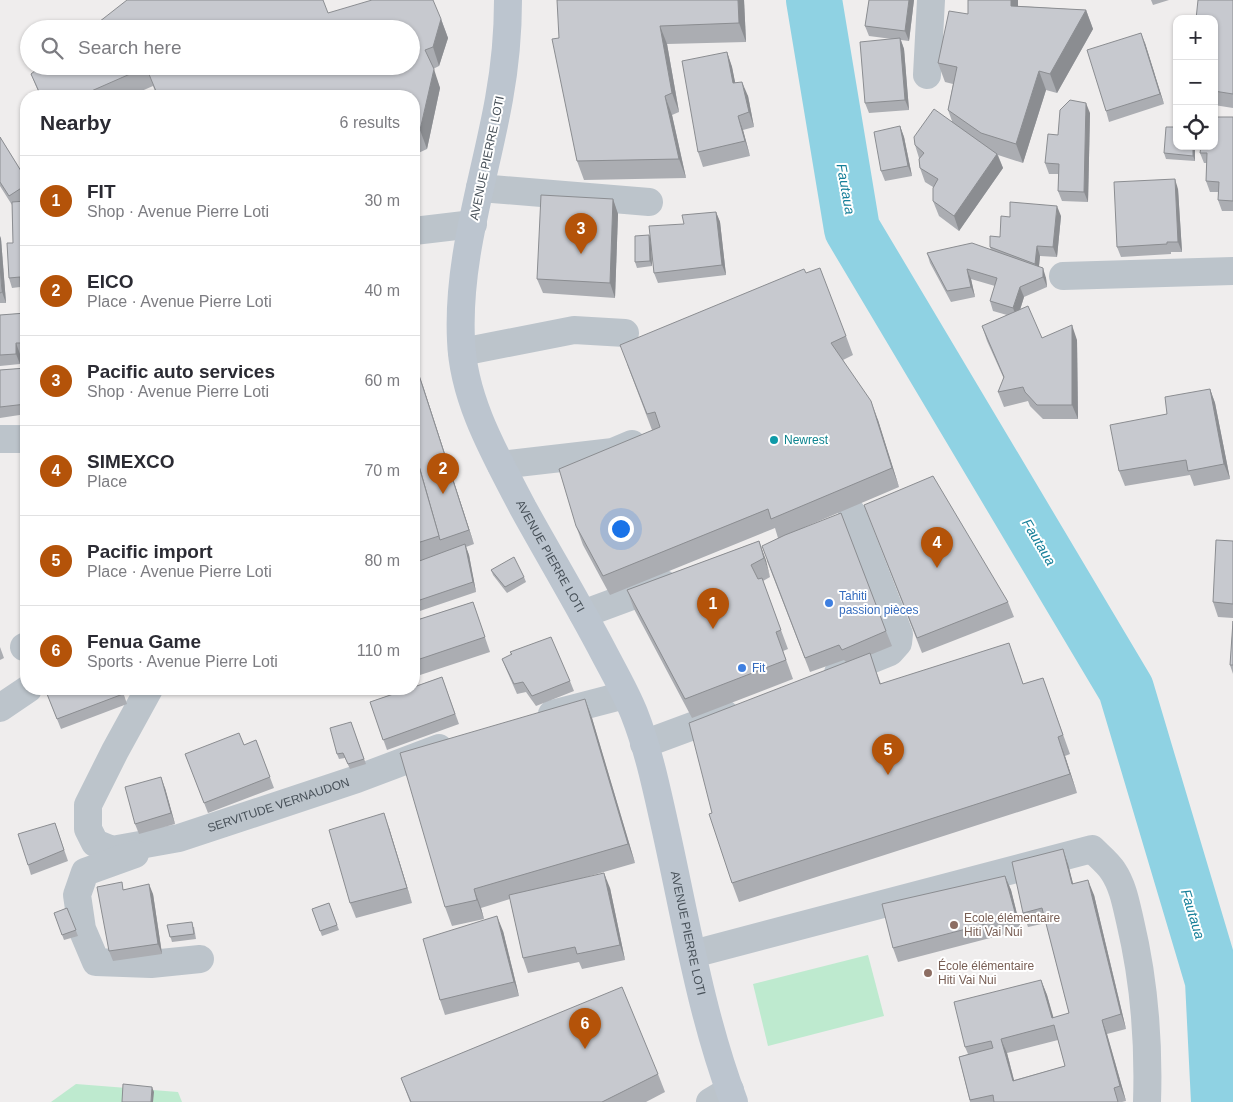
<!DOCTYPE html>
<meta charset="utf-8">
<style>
body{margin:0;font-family:Arial,sans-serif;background:#f2f2f3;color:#2b2b33}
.controls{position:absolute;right:15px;top:15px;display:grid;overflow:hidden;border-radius:10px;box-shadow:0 1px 4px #0004}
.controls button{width:45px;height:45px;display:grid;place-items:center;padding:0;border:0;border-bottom:1px solid #e1e1e2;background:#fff;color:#2b2b33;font:25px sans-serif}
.you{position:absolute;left:620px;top:528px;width:18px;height:18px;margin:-12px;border:4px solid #fff;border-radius:50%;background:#1a73e8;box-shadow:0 0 0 8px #1a73e833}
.badge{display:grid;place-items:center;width:32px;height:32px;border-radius:50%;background:#b45309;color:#fff;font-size:16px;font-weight:700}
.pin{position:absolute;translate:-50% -41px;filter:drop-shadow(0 1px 2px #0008)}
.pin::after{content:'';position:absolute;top:26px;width:18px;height:15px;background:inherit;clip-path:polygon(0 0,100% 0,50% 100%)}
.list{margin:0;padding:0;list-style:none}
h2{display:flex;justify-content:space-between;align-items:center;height:65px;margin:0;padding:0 20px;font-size:21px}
h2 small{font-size:16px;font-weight:400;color:#7c7c81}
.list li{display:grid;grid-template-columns:32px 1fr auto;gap:15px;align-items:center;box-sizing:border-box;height:90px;padding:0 20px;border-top:1px solid #e1e1e2}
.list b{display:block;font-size:19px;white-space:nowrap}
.list p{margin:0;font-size:16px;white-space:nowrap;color:#7c7c81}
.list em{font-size:16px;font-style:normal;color:#7c7c81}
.icon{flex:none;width:28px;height:28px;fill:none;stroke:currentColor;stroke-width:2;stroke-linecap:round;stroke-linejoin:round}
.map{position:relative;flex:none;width:1233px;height:1102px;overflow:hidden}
.search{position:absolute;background:#fff;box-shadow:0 1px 4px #0004;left:20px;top:20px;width:400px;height:55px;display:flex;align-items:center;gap:12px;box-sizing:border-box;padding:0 18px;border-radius:28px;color:#7c7c81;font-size:19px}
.panel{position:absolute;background:#fff;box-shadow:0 1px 4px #0004;left:20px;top:90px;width:400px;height:605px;border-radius:20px}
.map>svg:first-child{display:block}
.green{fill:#beeacf}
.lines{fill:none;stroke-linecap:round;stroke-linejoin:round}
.river{stroke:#8fd2e3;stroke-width:56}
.minor{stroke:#bcc4cb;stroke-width:28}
.secondary{stroke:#bcc5cf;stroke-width:28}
.wall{fill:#abadb2;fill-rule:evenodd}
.shaded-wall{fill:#8b8d91}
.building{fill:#c7c9cf;stroke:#8b8d91;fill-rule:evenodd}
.culture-dot{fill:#0f9aa8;stroke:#fff;stroke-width:2}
.shop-dot{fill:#3f7fe0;stroke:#fff;stroke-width:2}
.education-dot{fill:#8d6e63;stroke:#fff;stroke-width:2}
.labels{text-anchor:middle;stroke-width:4;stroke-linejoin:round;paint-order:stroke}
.street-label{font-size:12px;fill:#475058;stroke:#fff}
.culture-label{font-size:12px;fill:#0d838f;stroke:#fff;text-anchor:start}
.shop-label{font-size:12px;fill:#366cbe;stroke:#fff;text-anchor:start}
.education-label{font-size:12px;fill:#785e54;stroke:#fff;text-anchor:start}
.water-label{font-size:14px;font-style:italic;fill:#18809a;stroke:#fff}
</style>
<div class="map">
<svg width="1233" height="1102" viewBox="0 0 1233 1102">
<rect width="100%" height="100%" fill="#efeded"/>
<g class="green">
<path d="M868,955L884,1016L768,1046L753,984Z"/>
<path d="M76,1084L178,1092L182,1102H51Z"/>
</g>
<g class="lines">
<path class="river" d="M814,0L852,229L1126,689L1213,981L1219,1102"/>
<g class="minor">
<path d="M927,75L931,0"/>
<path d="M480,188L649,202"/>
<path d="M414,231L473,224"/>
<path d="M1063,276L1233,271"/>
<path d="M462,352L574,330L625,333"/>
<path d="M0,439H26"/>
<path d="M501,465L613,452L632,444"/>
<path d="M583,614L664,584"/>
<path d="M24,647L26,646"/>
<path d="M838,673L890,652L898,643L899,634L852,513"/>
<path id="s1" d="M149,689L115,751L88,805V829L95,843L112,850L179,838L357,779L439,748"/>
<path d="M0,708L28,689"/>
<path d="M552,714L625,695"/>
<path d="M644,744L725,714"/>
<path d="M135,854L85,872L77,895L82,929L96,962L151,964L200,959"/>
<path d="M693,954L1092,849C1099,856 1108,863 1113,871C1123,886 1126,904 1130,921C1144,980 1149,1041 1147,1102"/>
<path d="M710,1102L730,1090"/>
</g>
<path class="secondary" id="s2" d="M508,0C508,33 505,66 499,99C485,178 457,258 461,340C463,400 496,456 523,508C550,557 579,605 605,655C615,674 626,693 634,713C649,751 657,791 666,831C686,921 701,1015 734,1102"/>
</g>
<g class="wall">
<path d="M744,0L746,42L667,44L679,112L672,115L686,178L584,180L577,161L559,38Z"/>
<path d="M869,0H914L909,41L901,40L904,49L909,110L869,113L865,103L892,39L869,36L865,26Z"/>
<path d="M1151,0H1169L1153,5Z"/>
<path d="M1233,0V108L1214,105V19Z"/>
<path d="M1018,6L1086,10L1093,29L1057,93L1046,90L1023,163L998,155L1003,168L959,231L939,216L933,201V187L925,182L920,168L919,158L915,145L952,121L948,110L953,84L945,82L938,63L968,14Z"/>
<path d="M328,13L441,19L448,38L439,66L433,69L440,88L427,149L414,155L420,170L414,198V96H157L153,86L130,96H40L31,74Z"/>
<path d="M1145,43L1164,104L1109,122L1106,111Z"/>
<path d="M727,52L732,67L735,82L748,96L754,127L743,130L750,156L703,167L698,152Z"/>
<path d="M1090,113L1088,202L1062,201L1058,191V174H1049L1045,163L1058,135Z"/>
<path d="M1233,117V211H1222L1218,200V192H1210L1206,181L1207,163H1204L1200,153Z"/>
<path d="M900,126L904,137L912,176L885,181L881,171Z"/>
<path d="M0,137L26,179V197L19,202L26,201V353L20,354V364L0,366V315L24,313L21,306L20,287L12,288L9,278L13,243L12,205L0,186Z"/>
<path d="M1195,146V161L1166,159L1164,153Z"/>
<path d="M1178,189L1182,252H1171V254L1121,257L1117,247Z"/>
<path d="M613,199L618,214L615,298L543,293L537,279Z"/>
<path d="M716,212L720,222L726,275L658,283L654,273L651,242L652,266L637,268L635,262L649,235L650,239L684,224Z"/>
<path d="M1061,216L1057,257L1040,256L1039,267L1046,278L1047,287L1024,297L1020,310L1042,338L1077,340L1078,419H1043L1030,406L1028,401L1004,407L998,392L1004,379L987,341L982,326L1007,315L993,311L990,301L995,286L971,279L975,297L951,302L930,263L927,253L991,250L990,247L1000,237L1010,217Z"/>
<path d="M0,236L1,239L6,303H0Z"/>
<path d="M806,273L846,336L853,355L843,360L878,420L899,487L805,527L886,631L892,646L870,655L881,684L1016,662L1023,684L1043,678L1070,754L1065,756L1077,793L739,902L732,883L712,813L846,662L844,660L810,672L767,561L778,538L775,528L610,595L583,545L576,526L652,430L627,364Z"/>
<path d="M26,368V414L0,418V370Z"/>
<path d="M414,373L423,386L474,544L466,547L469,555L476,592L414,613Z"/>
<path d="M1210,389L1215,403L1230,479L1194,486L1190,475L1125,486L1119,471L1167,414Z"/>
<path d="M864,505L1008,602L1014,617L922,653Z"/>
<path d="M759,541L770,577L763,581L788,649L783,651L793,679L692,718L634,609L627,590Z"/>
<path d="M1233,541V618L1218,617L1213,602Z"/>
<path d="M491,570L524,577L526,582L507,593L493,575Z"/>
<path d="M473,602L490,652L414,677V621Z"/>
<path d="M1233,621V674L1230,665Z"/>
<path d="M0,647L4,658L0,660Z"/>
<path d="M510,652L570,681L574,691L536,706L526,692L517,694L506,669L502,659L511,655Z"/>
<path d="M442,677L459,724L387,750L370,702Z"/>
<path d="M45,689H122L127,704L61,729Z"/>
<path d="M334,689H357L336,695Z"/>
<path d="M592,718L635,863L583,878L610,888L625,960L582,969L579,962L528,973L523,958L510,899L481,908L484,919L452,926L445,907Z"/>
<path d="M351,722L366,764L350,769L345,758L339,759L337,754Z"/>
<path d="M256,740L274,788L208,813L185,754L244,745Z"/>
<path d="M165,788L175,824L139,834L135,824Z"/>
<path d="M55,823L68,861L31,875L28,865Z"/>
<path d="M389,828L412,903L356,918L350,903Z"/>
<path d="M1068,864L1073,884L1094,895L1126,1029L1107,1034L1126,1101L1122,1102H970L959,1057L968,1054L965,1047L1041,980L1047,995L1053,1018L1069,1013L1046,923L1028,927L1023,913ZM1058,1040L1065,1066L1014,1080L1007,1053Z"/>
<path d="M1005,876L1011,890L1021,930L898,962L893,948Z"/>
<path d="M124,889L153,894L162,954L113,961L109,951Z"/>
<path d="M329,903L339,930L322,936L312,909Z"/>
<path d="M67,908L78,936L64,940L54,913Z"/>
<path d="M167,925L194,927L196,939L172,942Z"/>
<path d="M503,931L519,996L445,1015L440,1000Z"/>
<path d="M658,1074L665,1092L646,1102H410L401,1078Z"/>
</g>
<g class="shaded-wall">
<path d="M738,0H744L746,42L739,23Z"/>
<path d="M909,0H914L909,41L905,31Z"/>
<path d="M1011,0H1018V25L1011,6Z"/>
<path d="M1086,10L1093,29L1057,93L1050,74Z"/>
<path d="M441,19L448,38L439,66L433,47Z"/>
<path d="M660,26L667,44L679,112L672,93Z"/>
<path d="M1141,33L1145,43L1164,104L1160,94Z"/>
<path d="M900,38L904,49L909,110L905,100Z"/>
<path d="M727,52L732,67L738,97L733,83Z"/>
<path d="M434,69L440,88L427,149L420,130Z"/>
<path d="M1039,71L1046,90L1023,163L1016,144Z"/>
<path d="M742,82L748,96L754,127L749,112Z"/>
<path d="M665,96L672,115L686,178L679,159Z"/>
<path d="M1086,103L1090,113L1088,202L1084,192Z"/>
<path d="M738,116L743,130L750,156L745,141Z"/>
<path d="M900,126L904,137L912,176L908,166Z"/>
<path d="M1193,146H1195V161L1193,156Z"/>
<path d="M414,154L420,170L414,198Z"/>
<path d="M997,154L1003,168L959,231L954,216Z"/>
<path d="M1175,179L1178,189L1182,252L1178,242Z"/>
<path d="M613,199L618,214L615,298L610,283Z"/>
<path d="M1057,206L1061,216L1057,257L1053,247Z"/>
<path d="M716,212L720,222L726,275L722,265Z"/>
<path d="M649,235L651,240L652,266L650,261Z"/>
<path d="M0,236L1,239L6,303L2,292L0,265Z"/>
<path d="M1037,246L1040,256L1038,274L1035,264Z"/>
<path d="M1043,268L1046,278L1047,287L1043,277Z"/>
<path d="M967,269L971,279L975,297L971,287Z"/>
<path d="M1020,287L1024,297L1017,319L1013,308Z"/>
<path d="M1072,325L1077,340L1078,419L1072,405Z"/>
<path d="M16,343L20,354V364L16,354Z"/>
<path d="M418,372L423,386L474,544L469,530Z"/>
<path d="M1210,389L1215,403L1230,479L1224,464Z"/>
<path d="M871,401L878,420L899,487L892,468Z"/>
<path d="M759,541L766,560L770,577L764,558Z"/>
<path d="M465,544L469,555L476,592L473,582Z"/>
<path d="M585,699L592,718L635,863L628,844Z"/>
<path d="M1058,737L1065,756L1077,793L1070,774Z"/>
<path d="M161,777L165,788L175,824L171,813Z"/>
<path d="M384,813L389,828L412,903L407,888Z"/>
<path d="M1063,849L1068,864L1077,899L1072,884Z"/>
<path d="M604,873L610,888L625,960L620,945Z"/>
<path d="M1005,876L1011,890L1021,930L1016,916Z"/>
<path d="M1088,880L1094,895L1126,1029L1121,1014Z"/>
<path d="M149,884L153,894L162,954L158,944Z"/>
<path d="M474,889L481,908L484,919L477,900Z"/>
<path d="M497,916L503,931L519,996L514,982Z"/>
<path d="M1041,980L1047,995L1058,1033L1052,1018Z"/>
<path d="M1102,1020L1107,1034L1126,1101L1120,1086Z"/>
<path d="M1001,1039L1007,1053L1018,1096L1013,1081Z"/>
<path d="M152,1087L154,1092L153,1102H151Z"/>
</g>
<g class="building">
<path d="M127,0H323L328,13L372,0H433L441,19L433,47L425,50L434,69L420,130L414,133V96H158L146,67L80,96H41L31,74L41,66H411V29H90Z"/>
<path d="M557,0H738L739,23L660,26L672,93L665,96L679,159L577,161L552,39L559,38Z"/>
<path d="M869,0H909L905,31L865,26Z"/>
<path d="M968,0H1011V6L1086,10L1050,74L1039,71L1016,144L981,133L948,110L957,67L938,63L949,11L968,14Z"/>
<path d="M1198,0H1233V94L1214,91V19H1196Z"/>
<path d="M1141,33L1160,94L1106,111L1087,50Z"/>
<path d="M900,38L905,100L865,103L860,42Z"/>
<path d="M727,52L733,83L742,82L749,112L738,116L745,141L698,152L682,61Z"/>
<path d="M1070,100L1086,103L1084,192L1058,191L1059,164L1045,163L1048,134L1058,135L1060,110Z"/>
<path d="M934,109L997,154L954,216L933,201V188L938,179L920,168L919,159L924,153L915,145L914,137Z"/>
<path d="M1214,117H1233V201L1218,200L1219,182L1206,181L1207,153H1200L1201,146H1214Z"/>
<path d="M900,126L908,166L881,171L874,132Z"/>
<path d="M1166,127H1177V146H1193V156L1164,153Z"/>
<path d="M0,137L26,179V185L9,196L0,182Z"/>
<path d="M1175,179L1178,242H1167V244L1117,247L1114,182Z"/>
<path d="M541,195L613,199L610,283L537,279Z"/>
<path d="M26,201V306H21L20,277L9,278L7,243H13L12,202Z"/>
<path d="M1010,202L1057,206L1053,247L1037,246L1035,264L990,247V236L1000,237L1001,216L1010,217Z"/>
<path d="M716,212L722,265L654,273L649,226L684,224L682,215Z"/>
<path d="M649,235L650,261L635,262V236Z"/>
<path d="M972,243L1043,268V277L1020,287L1013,308L990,301L997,278L967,269L971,287L947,291L927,253Z"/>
<path d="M0,265L2,292L0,293Z"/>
<path d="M820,268L846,336L831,343L871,401L892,468L771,519L768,509L603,576L576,526L559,469L660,427L655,412L647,414L620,345L804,269L806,273Z"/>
<path d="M1028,306L1042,338L1072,325V405H1037L1025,392L1023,387L998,392L1004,377L982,326Z"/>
<path d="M26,313V343H16V354L0,355V315Z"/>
<path d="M26,368V404L0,407V370Z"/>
<path d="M418,372L469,530L440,540L414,448V373Z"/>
<path d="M1210,389L1224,464L1188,471L1186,460L1119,471L1110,425L1167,414L1165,397Z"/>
<path d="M414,449L439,536L414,544Z"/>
<path d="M933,476L1008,602L917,638L864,505Z"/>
<path d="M841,513L886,631L842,650L839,645L805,658L762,546L785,535Z"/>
<path d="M1216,540L1233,541V604L1213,602Z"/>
<path d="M759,541L764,558L751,565L758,579L762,578L781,630L776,632L786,660L685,699L627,590Z"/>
<path d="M465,544L473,582L414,602V563Z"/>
<path d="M514,557L524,577L505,587L491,570Z"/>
<path d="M473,602L485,637L414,661V621Z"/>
<path d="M1233,621V665H1230Z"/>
<path d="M551,637L570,681L532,696L523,682L514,684L502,659L512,654L510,652Z"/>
<path d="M1009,643L1023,684L1043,678L1063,735L1058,737L1070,774L732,883L709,814L712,813L689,723L870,653L880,684Z"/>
<path d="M442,677L455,714L383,740L370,702L408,689H414V687Z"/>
<path d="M45,689H122L123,694L57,719Z"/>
<path d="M585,699L628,844L474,889L477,900L445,907L400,753Z"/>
<path d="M351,722L364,759L348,764L343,753L337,754L330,728Z"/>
<path d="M239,733L244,745L256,740L270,777L204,803L185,754Z"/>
<path d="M161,777L171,813L135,824L125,787Z"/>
<path d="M384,813L407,888L350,903L329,830Z"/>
<path d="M55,823L64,850L28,865L18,834Z"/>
<path d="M1063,849L1072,884L1088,880L1121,1014L1102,1020L1120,1086L1114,1088L1118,1102H994L993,1095L970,1100L959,1057L993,1048L991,1041L965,1047L954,1002L1041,980L1052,1018L1069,1013L1042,908L1023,913L1012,862ZM1054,1025L1065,1066L1013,1081L1001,1039Z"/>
<path d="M604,873L620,945L577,954L575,947L523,958L509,895Z"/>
<path d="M1005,876L1016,916L893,948L882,904Z"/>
<path d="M122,882L123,890L149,884L158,944L109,951L97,887Z"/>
<path d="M329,903L337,925L320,931L312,909Z"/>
<path d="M67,908L76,930L62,935L54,913Z"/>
<path d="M497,916L514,982L440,1000L423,939Z"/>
<path d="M192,922L194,934L170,937L167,925Z"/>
<path d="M622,987L658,1074L602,1102H411L401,1078Z"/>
<path d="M123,1084L152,1087L151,1102H122Z"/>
</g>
<circle class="culture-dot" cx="774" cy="440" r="5"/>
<g class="shop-dot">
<circle cx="829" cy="603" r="5"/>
<circle cx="742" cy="668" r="5"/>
</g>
<g class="education-dot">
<circle cx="954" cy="925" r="5"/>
<circle cx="928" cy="973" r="5"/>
</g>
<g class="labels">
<g class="street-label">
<text transform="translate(487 158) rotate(-78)" y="4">AVENUE PIERRE LOTI</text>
<text dy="4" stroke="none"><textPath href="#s2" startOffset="580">AVENUE PIERRE LOTI</textPath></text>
<text dy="4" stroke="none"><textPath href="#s1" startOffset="362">SERVITUDE VERNAUDON</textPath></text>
<text dy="4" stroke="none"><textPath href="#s2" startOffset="985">AVENUE PIERRE LOTI</textPath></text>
</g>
<g class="culture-label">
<text x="784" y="444">Newrest</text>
</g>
<g class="shop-label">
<text x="839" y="600">Tahiti<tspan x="839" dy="14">passion pièces</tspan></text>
<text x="752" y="672">Fit</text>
</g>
<g class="education-label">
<text x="964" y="922">Ecole élémentaire<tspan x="964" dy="14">Hiti Vai Nui</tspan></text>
<text x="938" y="970">École élémentaire<tspan x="938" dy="14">Hiti Vai Nui</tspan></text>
</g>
<g class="water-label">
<text transform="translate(846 189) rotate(80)" y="5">Fautaua</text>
<text transform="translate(1039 542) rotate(59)" y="5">Fautaua</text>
<text transform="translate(1193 914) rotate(73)" y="5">Fautaua</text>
</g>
</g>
</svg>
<div class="controls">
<button>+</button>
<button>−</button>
<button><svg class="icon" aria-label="locate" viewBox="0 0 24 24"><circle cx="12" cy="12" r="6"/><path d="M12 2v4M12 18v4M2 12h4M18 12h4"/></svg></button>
</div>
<div class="you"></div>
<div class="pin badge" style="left:713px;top:629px">1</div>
<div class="pin badge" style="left:443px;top:494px">2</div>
<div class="pin badge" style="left:581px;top:254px">3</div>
<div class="pin badge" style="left:937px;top:568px">4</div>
<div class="pin badge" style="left:888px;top:775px">5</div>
<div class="pin badge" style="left:585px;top:1049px">6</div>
<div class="search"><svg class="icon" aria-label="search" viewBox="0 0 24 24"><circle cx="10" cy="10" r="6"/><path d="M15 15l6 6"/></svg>Search here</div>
<section class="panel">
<h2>Nearby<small>6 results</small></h2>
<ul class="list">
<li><span class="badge">1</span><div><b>FIT</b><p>Shop · Avenue Pierre Loti</p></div><em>30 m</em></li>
<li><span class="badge">2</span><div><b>EICO</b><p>Place · Avenue Pierre Loti</p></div><em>40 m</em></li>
<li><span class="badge">3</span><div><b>Pacific auto services</b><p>Shop · Avenue Pierre Loti</p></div><em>60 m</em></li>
<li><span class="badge">4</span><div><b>SIMEXCO</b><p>Place</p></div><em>70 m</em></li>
<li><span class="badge">5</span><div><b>Pacific import</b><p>Place · Avenue Pierre Loti</p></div><em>80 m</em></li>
<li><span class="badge">6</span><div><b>Fenua Game</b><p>Sports · Avenue Pierre Loti</p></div><em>110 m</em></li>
</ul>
</section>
</div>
